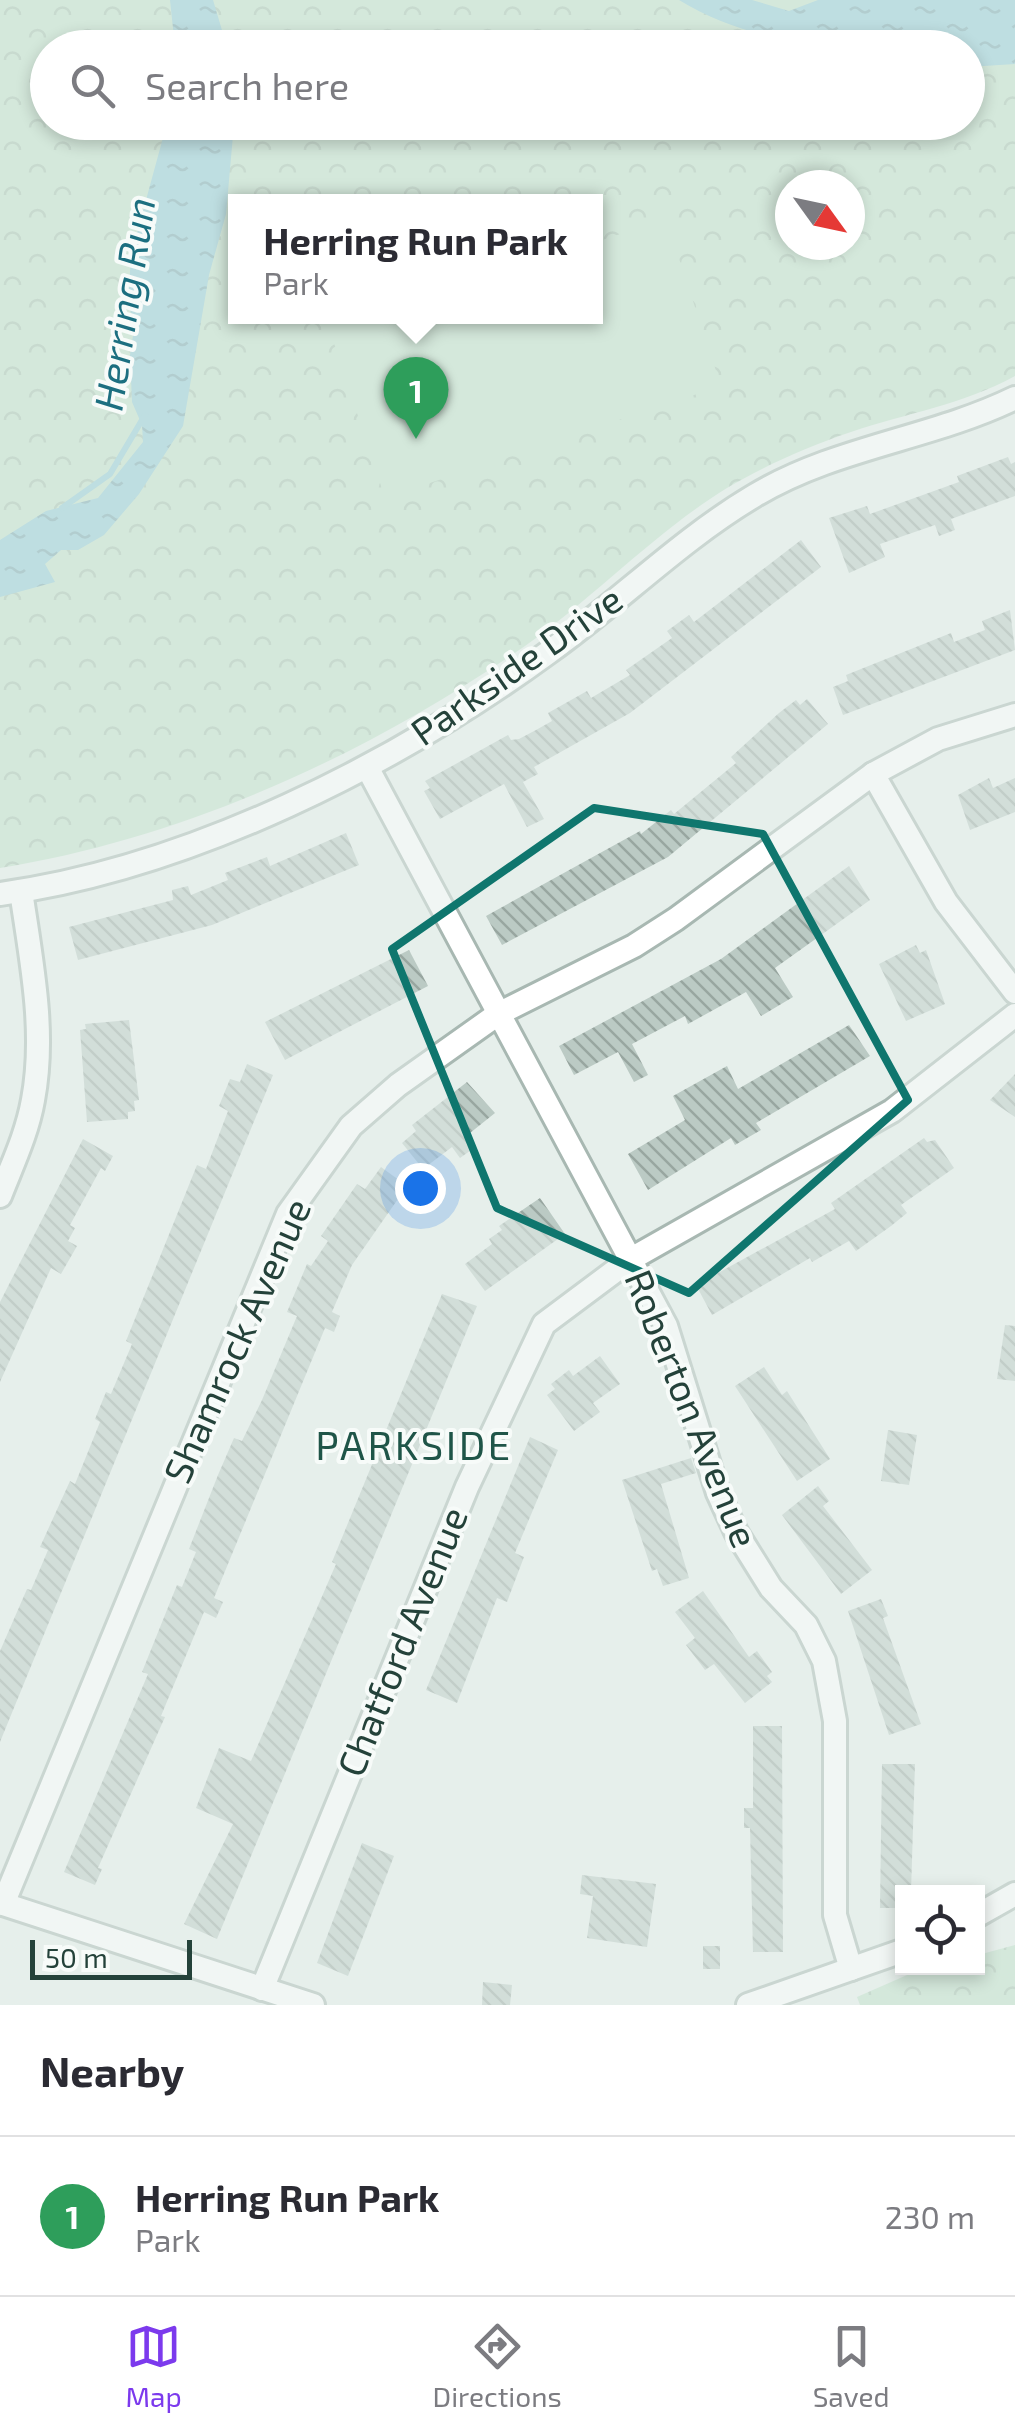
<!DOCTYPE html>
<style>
body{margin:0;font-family:"Exo 2",sans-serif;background:#f7f7f7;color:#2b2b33}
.controls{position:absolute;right:30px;bottom:30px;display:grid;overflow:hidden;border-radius:0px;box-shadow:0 5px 15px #0003}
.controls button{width:90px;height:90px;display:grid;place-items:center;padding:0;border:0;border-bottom:2px solid #e1e1e2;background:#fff;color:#2b2b33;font:50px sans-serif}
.compass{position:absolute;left:775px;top:170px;width:90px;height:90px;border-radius:50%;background:#fff;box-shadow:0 5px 15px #0003;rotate:123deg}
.scale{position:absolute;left:30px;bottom:25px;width:162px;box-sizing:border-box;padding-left:10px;border:5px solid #24423a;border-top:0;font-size:28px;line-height:35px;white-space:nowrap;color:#24423a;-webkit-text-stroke:8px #f7fbf9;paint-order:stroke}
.you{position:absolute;left:420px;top:1188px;width:35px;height:35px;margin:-25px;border:8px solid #fff;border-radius:50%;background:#1a73e8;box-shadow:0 0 0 15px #1a73e833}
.badge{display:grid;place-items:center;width:65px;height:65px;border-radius:50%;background:#7c3aed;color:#fff;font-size:32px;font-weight:700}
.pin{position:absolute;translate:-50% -82px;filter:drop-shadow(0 2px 5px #0008)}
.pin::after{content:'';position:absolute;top:52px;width:35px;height:30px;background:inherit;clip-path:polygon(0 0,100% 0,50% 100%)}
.popup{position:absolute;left:228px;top:194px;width:375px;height:130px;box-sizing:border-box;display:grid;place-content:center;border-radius:0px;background:#fff;filter:drop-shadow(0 2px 8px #0005);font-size:32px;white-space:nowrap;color:#7c7c81}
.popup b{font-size:38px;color:#2b2b33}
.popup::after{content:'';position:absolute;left:50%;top:100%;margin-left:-20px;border:20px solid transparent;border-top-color:#fff}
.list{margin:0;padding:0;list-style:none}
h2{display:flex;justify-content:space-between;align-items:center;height:130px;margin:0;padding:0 40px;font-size:42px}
h2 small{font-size:32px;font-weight:400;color:#7c7c81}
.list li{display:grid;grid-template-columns:65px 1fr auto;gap:30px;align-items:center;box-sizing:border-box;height:160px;padding:0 40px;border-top:2px solid #e1e1e2}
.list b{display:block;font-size:38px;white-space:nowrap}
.list p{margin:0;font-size:32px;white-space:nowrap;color:#7c7c81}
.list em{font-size:32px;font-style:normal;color:#7c7c81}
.icon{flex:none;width:55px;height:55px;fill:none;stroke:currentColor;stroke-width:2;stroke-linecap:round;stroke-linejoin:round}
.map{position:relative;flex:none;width:1015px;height:2005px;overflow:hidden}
.search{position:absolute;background:#fff;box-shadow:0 5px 15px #0003;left:30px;right:30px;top:30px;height:110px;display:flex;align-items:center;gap:25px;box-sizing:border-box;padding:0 35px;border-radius:55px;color:#7c7c81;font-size:38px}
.sheet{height:290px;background:#fff}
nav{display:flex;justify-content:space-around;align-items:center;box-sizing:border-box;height:140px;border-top:2px solid #e1e1e2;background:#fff;font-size:28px;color:#7c7c81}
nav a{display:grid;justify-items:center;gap:5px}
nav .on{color:#7c3aed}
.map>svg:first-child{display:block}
.forest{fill:url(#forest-crowns);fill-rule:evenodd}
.pitch{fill:#bfe0c8}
.water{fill:url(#water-ripples)}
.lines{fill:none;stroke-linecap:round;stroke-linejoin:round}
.stream{stroke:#8ec9d4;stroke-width:6}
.building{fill:url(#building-back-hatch)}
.street-casing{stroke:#a8b8b2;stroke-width:28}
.street{stroke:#fff;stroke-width:22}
.marked{fill:none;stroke:#0f766e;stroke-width:8;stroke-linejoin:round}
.labels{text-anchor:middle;stroke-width:8;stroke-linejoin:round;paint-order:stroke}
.street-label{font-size:38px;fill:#24423a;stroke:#f7fbf9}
.water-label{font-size:40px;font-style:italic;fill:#1c6f80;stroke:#f7fbf9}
.neighbourhood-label{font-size:40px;letter-spacing:2.5px;fill:#1f5548;stroke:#f7fbf9}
</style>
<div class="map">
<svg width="1015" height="2005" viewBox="0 0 1015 2005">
<defs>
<pattern id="forest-crowns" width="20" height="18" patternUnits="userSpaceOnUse" patternTransform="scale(2.5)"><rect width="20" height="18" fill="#bfe0c8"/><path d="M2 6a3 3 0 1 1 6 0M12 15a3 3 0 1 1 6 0" fill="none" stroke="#a4c1ad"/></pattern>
<pattern id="water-ripples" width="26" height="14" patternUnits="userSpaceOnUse" patternTransform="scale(2.5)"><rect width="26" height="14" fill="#8ec9d4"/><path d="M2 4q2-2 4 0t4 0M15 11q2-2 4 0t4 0" fill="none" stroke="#74a5ad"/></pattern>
<pattern id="building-back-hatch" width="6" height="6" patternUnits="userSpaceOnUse" patternTransform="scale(2.5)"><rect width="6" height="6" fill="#bbcac4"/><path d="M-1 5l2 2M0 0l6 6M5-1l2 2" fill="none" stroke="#98a6a0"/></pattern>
</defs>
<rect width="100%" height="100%" fill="#e6efeb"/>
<g class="forest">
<path d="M0,0H1015V376C962,405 907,413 851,432C809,446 766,465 727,488C654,533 595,597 525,646C367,754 190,837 0,868ZM48,48H968V122H48ZM790,185H850V245H790ZM236,202H596V316H236Z"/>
<path d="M1015,1945V2005H860L857,1997L923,1968H978V1955Z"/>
</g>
<path class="pitch" d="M666,219L721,386L385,498L330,331L373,316H596V242Z"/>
<g class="water">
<path d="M170,0H213L227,47H175Z"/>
<path d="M679,0H752L789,11L818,0H1015V64L968,67V48C867,48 768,54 679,0Z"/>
<path d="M167,123L234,124L226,214L209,275L183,426L139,494L104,535L78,550H61L45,564L55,582L0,597V540L46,511L98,498L143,442L142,425L132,402L130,355L135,323L128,305L131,255Z"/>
</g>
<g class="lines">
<path class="stream" d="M62,508L110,474L145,415"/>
</g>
<g class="building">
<path d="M1008,457L1011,464L1015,462V496L951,519L955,530L939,536L935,525L880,544L885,557L849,573L829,518L867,506L870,514L959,482L957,476Z"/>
<path d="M801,540L821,567L630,713L534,767L538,774L523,782L544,819L527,827L504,784L440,819L424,791L430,788L425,781L508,735L511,740L519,739L536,730L552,721L548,713L587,691L591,698L630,675L626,670L672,638L667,631L689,615L694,622Z"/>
<path d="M1010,610L1015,650L843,715L833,687L848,681L846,675L951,633L954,642L985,630L982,621Z"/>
<path d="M807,699L828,724L668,857L502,945L486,916L640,831L641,834L671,810L674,814L736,763L731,757L779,713L796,700L800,705Z"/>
<path d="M989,778L993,788L1015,778V812L970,830L958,795Z"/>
<path d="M346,833L359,865L212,925L78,960L69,927L173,900L172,890L188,886L191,895L228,880L225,873L267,857L270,866Z"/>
<path d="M849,866L870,900L775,968L793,997L761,1016L746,992L688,1024L685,1016L632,1044L648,1075L634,1082L618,1052L574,1075L559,1046L721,959Z"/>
<path d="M916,945L920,953L926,950L945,1004L906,1021L879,964Z"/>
<path d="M409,950L428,986L285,1060L265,1022Z"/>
<path d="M129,1020L139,1100L134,1101L135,1111L128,1112V1119L87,1122L80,1030L86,1029L85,1024Z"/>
<path d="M849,1025L870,1056L756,1123L761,1130L735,1145L731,1138L648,1190L628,1154L685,1120L673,1096L727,1066L738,1089Z"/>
<path d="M247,1064L273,1075L0,1742V1651L27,1589L31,1590L40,1569L48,1550L40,1547L70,1481L75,1484L100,1422L95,1419L106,1392L111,1394L132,1344L126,1341L197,1165L206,1169L228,1111L219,1106L230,1079L240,1082Z"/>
<path d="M1015,1074V1117L990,1100Z"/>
<path d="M467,1082L495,1113L465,1137L474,1148L460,1158L452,1147L423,1169L402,1143L416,1131L412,1125Z"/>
<path d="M924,1138L927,1142L935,1140L954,1168L901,1205L907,1213L891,1226L856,1251L849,1241L812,1262L810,1258L712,1315L696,1285L835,1209L831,1203Z"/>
<path d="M83,1139L113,1156L105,1171L101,1168L70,1225L75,1228L68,1241L77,1246L61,1274L51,1268L0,1382V1302Z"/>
<path d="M381,1167L407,1186L352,1265L332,1312L340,1316L334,1332L325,1328L214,1598L223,1602L216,1618L204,1612L161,1716L165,1717L98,1868L102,1869L95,1885L64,1872L148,1674L142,1672L177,1585L182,1587L196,1552L189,1549L218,1475L234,1438L242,1441L262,1400L297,1316L287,1312L307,1264L311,1266L328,1241L321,1236L357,1184L365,1189Z"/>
<path d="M540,1198L565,1234L485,1291L465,1264L492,1244L489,1239L502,1230L499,1226Z"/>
<path d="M442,1294L477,1306L217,1939L184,1924L233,1824L196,1808L219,1748L251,1761L336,1564L332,1562Z"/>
<path d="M1005,1325L1015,1326V1381L997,1379Z"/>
<path d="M600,1356L620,1384L593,1403L600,1412L574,1431L547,1395L555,1389L551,1384L569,1370L573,1376Z"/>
<path d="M764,1367L782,1395L787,1391L830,1459L797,1481L735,1386Z"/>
<path d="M888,1430L917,1435L909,1485L881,1481Z"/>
<path d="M530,1437L558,1450L515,1553L524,1557L507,1602L497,1598L457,1703L426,1690Z"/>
<path d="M691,1458L696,1473L661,1484L689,1578L663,1586L657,1569L652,1571L622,1480Z"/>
<path d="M818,1486L829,1501L823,1506L872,1570L841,1594L782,1515Z"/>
<path d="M703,1591L749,1657L757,1651L772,1672L767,1676L772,1682L745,1703L714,1664L705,1670L686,1645L695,1638L675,1612Z"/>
<path d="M881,1599L888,1616L883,1618L921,1724L889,1735L848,1611Z"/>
<path d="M753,1726H782L783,1952H753L750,1828H744V1808H753Z"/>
<path d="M882,1764H915L911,1892H902V1908H880Z"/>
<path d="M362,1843L394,1856L348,1976L317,1963Z"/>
<path d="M582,1875L656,1884L647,1947L587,1938L593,1896L580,1894Z"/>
<rect x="703" y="1946" width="17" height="23"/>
<path d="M483,1982L512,1985L510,2005H482Z"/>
</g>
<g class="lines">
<g class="street-casing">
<g id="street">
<path d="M367,767L666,1326L718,1493L736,1532L771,1588L806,1625L824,1661L835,1721V1915L851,1969"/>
<path d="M873,774L946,902L1015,992"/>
<path d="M0,894C190,868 396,764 549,652C619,602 680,540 754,496C835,447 931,439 1015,398"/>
<path d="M0,1196C12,1165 27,1134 33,1100C46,1031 31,960 21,891"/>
<path d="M0,1903L313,2005"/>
<path d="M3,1904L288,1214L351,1126L398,1085L498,1014L634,946L676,919L873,774L938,739L1015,715"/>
<path d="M978,1915L1015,1894"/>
<path d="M262,1989L467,1487L544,1324L631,1259L892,1111L1015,1015"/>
<path d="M748,2005L902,1951"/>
</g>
</g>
<use href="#street" class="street"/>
</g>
<path d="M0 0H1015V2005H0ZM594,808L763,834L908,1100L689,1293L497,1208L392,949Z" fill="#e6efeb" fill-opacity=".55" fill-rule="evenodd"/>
<path class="marked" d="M594,808L763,834L908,1100L689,1293L497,1208L392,949Z"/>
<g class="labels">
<g class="street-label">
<text transform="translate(517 666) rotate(-35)" y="13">Parkside Drive</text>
<text transform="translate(238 1341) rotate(-66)" y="13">Shamrock Avenue</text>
<text transform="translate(691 1409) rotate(68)" y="13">Roberton Avenue</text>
<text transform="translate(403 1642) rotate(-68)" y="13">Chatford Avenue</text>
</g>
<g class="water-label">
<text transform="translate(125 304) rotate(-81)" y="14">Herring Run</text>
</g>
<g class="neighbourhood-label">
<text x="414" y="1460">PARKSIDE</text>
</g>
</g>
</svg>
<div class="controls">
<button><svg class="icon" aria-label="locate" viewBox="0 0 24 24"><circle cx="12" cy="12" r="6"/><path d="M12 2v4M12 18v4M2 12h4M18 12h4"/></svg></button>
</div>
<svg class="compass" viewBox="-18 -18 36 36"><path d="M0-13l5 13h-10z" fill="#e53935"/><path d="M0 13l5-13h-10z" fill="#7c7c81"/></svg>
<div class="scale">50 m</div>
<div class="you"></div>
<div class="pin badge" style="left:416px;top:439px;background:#2e9e5b">1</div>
<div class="popup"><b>Herring Run Park</b>Park</div>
<div class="search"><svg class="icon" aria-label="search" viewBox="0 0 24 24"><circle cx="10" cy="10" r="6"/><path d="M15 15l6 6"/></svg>Search here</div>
</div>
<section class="sheet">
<h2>Nearby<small></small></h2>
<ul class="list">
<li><span class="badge" style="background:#2e9e5b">1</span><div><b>Herring Run Park</b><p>Park</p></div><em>230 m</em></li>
</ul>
</section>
<nav>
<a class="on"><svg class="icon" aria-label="map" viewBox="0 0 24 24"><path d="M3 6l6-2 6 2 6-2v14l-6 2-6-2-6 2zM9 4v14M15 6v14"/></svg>Map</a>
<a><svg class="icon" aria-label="directions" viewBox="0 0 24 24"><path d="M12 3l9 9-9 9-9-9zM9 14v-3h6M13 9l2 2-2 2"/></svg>Directions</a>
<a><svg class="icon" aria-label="saved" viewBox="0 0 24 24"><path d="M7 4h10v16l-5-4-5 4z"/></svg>Saved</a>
</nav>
